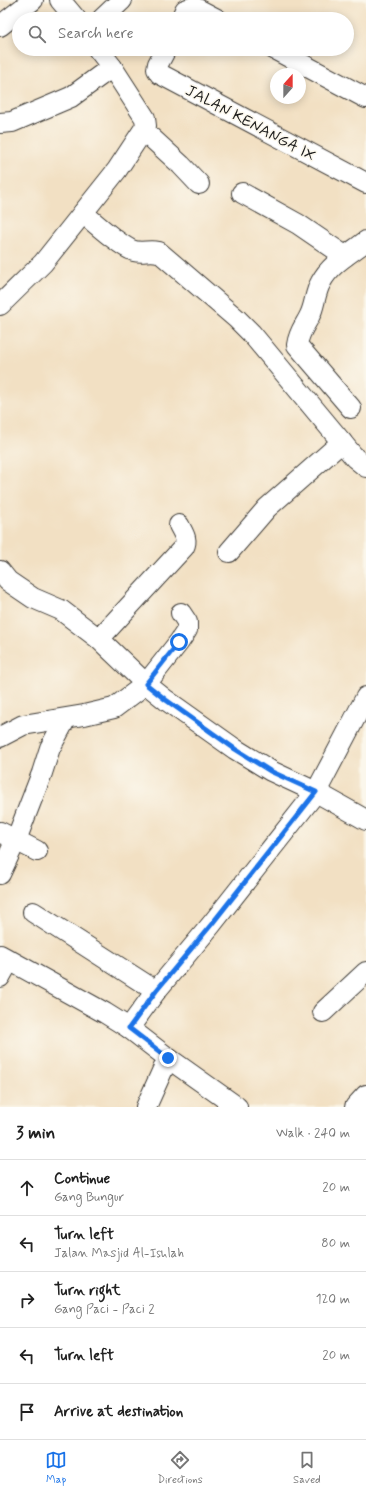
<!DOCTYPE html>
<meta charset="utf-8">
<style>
body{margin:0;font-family:Mynerve,sans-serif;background:#f2f2f2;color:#222}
.compass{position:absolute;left:270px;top:68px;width:36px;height:36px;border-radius:50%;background:#fff;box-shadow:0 2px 10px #0003;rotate:21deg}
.stop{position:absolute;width:12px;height:12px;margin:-9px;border:3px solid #1a73e8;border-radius:50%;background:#fff}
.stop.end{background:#1a73e8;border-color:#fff;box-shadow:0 1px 4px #0008}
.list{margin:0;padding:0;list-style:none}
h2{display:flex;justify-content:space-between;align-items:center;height:52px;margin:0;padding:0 16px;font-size:17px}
h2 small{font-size:13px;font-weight:400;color:#767676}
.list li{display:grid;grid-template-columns:26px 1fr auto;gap:12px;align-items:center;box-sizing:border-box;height:56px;padding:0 16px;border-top:1px solid #e0e0e0}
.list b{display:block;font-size:15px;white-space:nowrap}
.list p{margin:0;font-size:13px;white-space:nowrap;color:#767676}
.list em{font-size:13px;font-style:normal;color:#767676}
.icon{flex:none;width:22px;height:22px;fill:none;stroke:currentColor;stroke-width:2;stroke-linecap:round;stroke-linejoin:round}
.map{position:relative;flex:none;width:366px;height:1107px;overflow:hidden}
.search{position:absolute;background:#fff;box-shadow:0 2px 10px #0003;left:12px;right:12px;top:12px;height:44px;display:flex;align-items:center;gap:10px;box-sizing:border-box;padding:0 14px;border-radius:22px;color:#767676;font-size:15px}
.sheet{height:332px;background:#fff}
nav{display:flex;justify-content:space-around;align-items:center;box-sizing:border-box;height:56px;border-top:1px solid #e0e0e0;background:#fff;font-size:11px;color:#767676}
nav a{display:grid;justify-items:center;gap:2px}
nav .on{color:#1a73e8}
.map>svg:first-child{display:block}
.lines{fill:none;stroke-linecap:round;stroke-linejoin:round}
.street-casing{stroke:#3c3935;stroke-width:22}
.street{stroke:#fff;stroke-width:20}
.route{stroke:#1a73e8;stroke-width:5}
.labels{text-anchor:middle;stroke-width:3;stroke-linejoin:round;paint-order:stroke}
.street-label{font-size:16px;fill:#1c1c1c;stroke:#fbf7ec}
</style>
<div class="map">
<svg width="366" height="1107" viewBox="0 0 366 1107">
<rect width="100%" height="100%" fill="#fbf7ec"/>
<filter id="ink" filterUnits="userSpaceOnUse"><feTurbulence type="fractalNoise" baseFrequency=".025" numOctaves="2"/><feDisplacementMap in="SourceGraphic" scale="8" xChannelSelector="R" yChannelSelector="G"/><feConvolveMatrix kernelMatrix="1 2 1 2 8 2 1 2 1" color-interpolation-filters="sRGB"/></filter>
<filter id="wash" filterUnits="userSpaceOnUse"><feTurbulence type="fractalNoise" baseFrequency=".012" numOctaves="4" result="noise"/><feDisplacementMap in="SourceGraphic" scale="16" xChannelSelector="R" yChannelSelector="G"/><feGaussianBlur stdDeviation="0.9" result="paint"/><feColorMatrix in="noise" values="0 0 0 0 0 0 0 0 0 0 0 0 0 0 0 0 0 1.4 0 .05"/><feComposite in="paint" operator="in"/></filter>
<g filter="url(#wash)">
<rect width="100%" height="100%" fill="#f2e0c3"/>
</g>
<g filter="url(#ink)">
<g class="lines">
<g class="street-casing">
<g id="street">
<path d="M60,0L76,19"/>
<path d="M102,19L122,0"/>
<path d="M181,19L185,10L194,7L217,19"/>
<path d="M0,26L33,0"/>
<path d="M98,49L112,67"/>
<path d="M166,49L158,64L157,69L160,74L366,183"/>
<path d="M274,49L366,98"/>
<path d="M0,123L12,122L71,97L112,67L145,118L146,126L117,170L43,263L0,305"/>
<path d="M144,131L181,165L199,184"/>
<path d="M242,193L298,224L345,256"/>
<path d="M83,213C95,223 120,246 134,251C142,253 150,250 159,252L237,319L251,333L355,458L366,467"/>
<path d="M351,408L297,345C299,331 305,326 310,315C315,305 315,292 321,282C330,264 351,253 366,241"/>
<path d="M229,552L267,508L342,442"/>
<path d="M0,571L8,581L33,598L61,610L99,639L146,684L166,700L235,749L271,771L316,792L366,820"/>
<path d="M99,639L184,547C188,539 183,533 179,525"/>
<path d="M0,737L23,725L84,715L114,708L146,684L179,642L187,630V622L181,613"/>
<path d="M0,832L37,851"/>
<path d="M0,874L16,840L42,773L50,748L64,722"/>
<path d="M33,912L156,991"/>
<path d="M0,955L105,1013L129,1028L168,1058L237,1107"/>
<path d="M0,977L9,961"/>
<path d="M323,1012L366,972"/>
<path d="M129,1028L156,991L211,925L316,792L366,697"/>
<path d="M146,1107L168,1058"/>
<path d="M355,1107L366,1095"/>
</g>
</g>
<use href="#street" class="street"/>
</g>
</g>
<g class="lines" filter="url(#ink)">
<path class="route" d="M168,1058L129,1028L156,991L211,925L316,792L270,771L235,749L166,700L146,684L179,642"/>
</g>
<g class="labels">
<g class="street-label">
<text transform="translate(251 122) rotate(28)" y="6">JALAN KENANGA IX</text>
</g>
</g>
</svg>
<svg class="compass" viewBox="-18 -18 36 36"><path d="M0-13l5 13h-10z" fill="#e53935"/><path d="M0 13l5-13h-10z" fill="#767676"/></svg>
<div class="stop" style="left:179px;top:642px"></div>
<div class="stop end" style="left:168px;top:1058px"></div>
<div class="search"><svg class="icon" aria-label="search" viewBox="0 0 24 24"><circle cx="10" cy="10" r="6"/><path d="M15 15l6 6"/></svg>Search here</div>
</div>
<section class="sheet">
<h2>3 min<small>Walk · 240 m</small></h2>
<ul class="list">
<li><svg class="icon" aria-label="ahead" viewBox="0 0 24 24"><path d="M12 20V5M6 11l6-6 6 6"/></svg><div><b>Continue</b><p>Gang Bungur</p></div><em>20 m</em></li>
<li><svg class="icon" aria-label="left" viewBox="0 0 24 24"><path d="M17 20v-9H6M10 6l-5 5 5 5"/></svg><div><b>Turn left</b><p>Jalan Masjid Al-Ishlah</p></div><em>80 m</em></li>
<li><svg class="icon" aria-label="right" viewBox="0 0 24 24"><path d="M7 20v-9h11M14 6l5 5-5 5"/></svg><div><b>Turn right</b><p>Gang Paci - Paci 2</p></div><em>120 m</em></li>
<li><svg class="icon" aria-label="left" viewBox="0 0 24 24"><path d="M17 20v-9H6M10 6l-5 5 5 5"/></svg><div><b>Turn left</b></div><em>20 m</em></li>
<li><svg class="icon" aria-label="arrive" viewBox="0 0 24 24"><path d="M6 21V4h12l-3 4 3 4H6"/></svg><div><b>Arrive at destination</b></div></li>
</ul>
</section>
<nav>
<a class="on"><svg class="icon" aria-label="map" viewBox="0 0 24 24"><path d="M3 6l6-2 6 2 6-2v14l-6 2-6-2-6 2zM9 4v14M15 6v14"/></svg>Map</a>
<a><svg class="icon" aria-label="directions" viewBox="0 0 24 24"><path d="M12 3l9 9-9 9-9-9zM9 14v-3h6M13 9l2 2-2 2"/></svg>Directions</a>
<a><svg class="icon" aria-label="saved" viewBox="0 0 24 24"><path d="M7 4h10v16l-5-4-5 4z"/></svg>Saved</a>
</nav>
